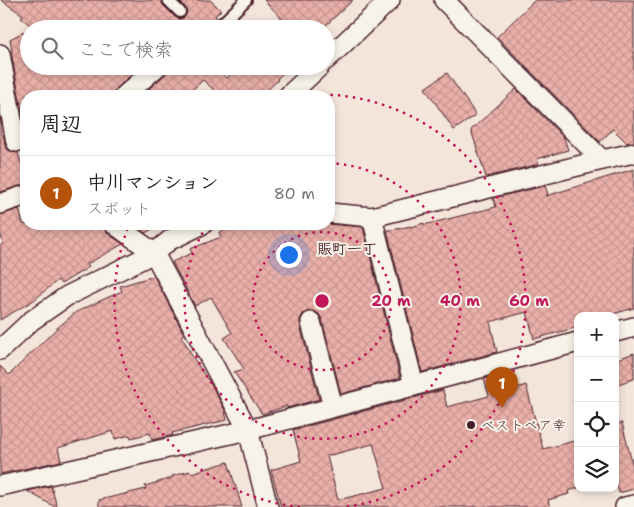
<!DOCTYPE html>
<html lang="ja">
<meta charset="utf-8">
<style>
body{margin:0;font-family:"Shantell Sans","Klee One",sans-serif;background:#f2f2f2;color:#202124}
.controls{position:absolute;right:15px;bottom:15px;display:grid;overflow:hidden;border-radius:10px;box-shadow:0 2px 8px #0003}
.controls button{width:45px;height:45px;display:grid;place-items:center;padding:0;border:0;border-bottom:1px solid #e0e0e0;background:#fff;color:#202124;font:25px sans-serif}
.you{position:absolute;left:288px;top:254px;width:18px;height:18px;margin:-12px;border:4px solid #fff;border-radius:50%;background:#1a73e8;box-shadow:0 0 0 8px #1a73e833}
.badge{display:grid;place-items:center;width:32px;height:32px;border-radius:50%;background:#b45309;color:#fff;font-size:16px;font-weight:700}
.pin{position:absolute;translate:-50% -41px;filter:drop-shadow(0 1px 2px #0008)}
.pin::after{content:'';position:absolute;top:26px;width:18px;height:15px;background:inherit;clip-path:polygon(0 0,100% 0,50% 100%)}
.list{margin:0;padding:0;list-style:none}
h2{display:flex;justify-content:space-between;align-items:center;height:65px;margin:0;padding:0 20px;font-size:21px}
h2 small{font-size:16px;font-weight:400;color:#757577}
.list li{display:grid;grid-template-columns:32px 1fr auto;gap:15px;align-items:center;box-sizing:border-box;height:75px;padding:0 20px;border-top:1px solid #e0e0e0}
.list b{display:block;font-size:19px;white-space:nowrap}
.list p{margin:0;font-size:16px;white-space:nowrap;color:#757577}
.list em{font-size:16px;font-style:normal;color:#757577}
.icon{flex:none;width:28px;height:28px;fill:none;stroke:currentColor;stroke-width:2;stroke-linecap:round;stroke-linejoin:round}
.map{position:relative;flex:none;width:634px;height:507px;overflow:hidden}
.search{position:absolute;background:#fff;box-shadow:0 2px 8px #0003;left:20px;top:20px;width:315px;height:55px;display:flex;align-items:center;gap:12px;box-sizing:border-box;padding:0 18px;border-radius:28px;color:#757577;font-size:19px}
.panel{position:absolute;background:#fff;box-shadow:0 2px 8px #0003;left:20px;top:90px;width:315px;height:140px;border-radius:20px}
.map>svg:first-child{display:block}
.building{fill:url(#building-cross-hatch);stroke:#4a1f2b;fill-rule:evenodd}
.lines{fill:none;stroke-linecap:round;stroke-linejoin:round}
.lane-casing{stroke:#4a1f2b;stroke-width:14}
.street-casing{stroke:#4a1f2b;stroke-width:22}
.lane{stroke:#f7f3e8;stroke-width:10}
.street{stroke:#f7f3e8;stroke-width:19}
.ring{fill:none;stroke:#c2185b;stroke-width:2.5;stroke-dasharray:2.5 5}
.poi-dot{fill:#4a1f2b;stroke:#f7f3e8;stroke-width:2}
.labels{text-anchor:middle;stroke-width:4;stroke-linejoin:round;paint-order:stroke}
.poi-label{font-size:14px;fill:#4a1f2b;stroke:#f7f3e8;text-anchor:start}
.neighbourhood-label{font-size:15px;font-weight:bold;fill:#4a1f2b;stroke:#f7f3e8}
.centre{fill:#c2185b;stroke:#f7f3e8;stroke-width:2.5}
.ring-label{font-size:15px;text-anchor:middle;font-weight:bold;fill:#c2185b;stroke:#f7f3e8;stroke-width:4;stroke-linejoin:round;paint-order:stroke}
</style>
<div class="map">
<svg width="634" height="507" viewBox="0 0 634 507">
<defs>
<pattern id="building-cross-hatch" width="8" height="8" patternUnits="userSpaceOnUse" patternTransform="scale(1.25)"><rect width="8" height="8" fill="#e9afa8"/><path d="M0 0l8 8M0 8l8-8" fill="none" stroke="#c99691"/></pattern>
</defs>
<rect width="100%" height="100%" fill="#f4e5db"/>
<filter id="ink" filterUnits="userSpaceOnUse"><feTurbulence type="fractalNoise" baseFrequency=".02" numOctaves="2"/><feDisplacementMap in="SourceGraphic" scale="10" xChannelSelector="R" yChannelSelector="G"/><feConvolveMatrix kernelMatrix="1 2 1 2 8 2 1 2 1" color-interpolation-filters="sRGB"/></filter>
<g filter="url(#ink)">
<g class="building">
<path d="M1,0H161L163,5L175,17L179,19L184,17L186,14L187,11L185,7L178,0H210L221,10L215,16L217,18L211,24L209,29H36L21,18L23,15Z"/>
<path d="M264,0H353L322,29H292Z"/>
<path d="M535,0H634V142L627,143L613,129L600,142L497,37Z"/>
<path d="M29,29V66H141L117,88L114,92L113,96H26V127H25L11,51H12L10,39Z"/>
<path d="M169,66H217L227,78L239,66H290L277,79L278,80L261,96H208L214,90L203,80L186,96H141L165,74L168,70Z"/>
<path d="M447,73L476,115L454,130L425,88Z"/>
<path d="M516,89L564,138L568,150L537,159L539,164L486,177L471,130Z"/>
<path d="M0,117L5,144L7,149L12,152L18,153L22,166L26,165V184L0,192Z"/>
<path d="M634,169V308L606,316H578V327L534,339L527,312L490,322L497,352L422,372L387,230H392L411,226V227L424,223V225L496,207L493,198L545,186L548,194L546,196Z"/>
<path d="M19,209L23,224H103L104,229L107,233L123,244L87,264L89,267L61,284L58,280L34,300L0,320V246L3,243L0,232V215Z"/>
<path d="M133,224H162L145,233Z"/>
<path d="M252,224H327L363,227L400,378L341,394L322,319L319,314L314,311H308L303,314L300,319V325L319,399L287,408V406L262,414L234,372L244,369L224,338L232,333L211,297L195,306L172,262L192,253L190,249L221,237L219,232Z"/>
<path d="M154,276L184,334L181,336L190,351H189L207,379H208L225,410L227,420L172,433L173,435L152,440L150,433L131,438L130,435L115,439L113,431L58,448L61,461L0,474V366L9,375L55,330L76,312L122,291L120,286Z"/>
<path d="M634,353V379L615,385V360Z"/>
<path d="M503,374L507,391L526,385L543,449L578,440V488L568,491L569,494L548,500L550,507H281L271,470L301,461L293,430L443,390L447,407L489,396L484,379ZM373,444L386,488L338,500L327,456Z"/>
<path d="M622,423L634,471V489L619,493L615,478V424Z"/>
<path d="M228,462L242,507H99V500L146,489L145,486L172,478V476L190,471L191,473Z"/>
<path d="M51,486L57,507H55L27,491Z"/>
</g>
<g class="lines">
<g class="lane-casing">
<g id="lane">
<path d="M168,0L180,12"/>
<path d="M216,29L246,0"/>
</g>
</g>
<g class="street-casing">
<g id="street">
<path d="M444,0L602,160"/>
<path d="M0,54L16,142"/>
<path d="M326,60L390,0"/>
<path d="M124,96L158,66"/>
<path d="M288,96L320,66"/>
<path d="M0,204L26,195"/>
<path d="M329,213L372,217L602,160L634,153"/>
<path d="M372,217L414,386"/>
<path d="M114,224L154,253L248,430L268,507"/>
<path d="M311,322L333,407"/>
<path d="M615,332L634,327"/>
<path d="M0,350L31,321L67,296L154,253L170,240L203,224"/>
<path d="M0,486L248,430L578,342"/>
<path d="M625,507L634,505"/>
</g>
</g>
<use href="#lane" class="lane"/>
<use href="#street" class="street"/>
</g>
</g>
<g class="ring">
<circle cx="322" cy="301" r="69"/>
<path d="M329 163A138 138 0 1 1 208 224"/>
<path d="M300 507A207 207 0 0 1 129 225M293 96A207 207 0 1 1 344 507"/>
</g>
<circle class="poi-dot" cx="471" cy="425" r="5"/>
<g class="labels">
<g class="poi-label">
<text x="481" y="430">ベストペア幸</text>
</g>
<g class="neighbourhood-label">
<text x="347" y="254">賑町一丁</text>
</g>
</g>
<circle cx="322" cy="301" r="8" class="centre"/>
<g class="ring-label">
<text x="391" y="306">20 m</text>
<text x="460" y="306">40 m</text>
<text x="529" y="306">60 m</text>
</g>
</svg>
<div class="controls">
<button>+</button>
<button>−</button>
<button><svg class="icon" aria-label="locate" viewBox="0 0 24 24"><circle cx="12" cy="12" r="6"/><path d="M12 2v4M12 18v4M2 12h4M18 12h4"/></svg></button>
<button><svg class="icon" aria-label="layers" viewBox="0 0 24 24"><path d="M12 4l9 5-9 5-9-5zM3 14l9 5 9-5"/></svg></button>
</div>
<div class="you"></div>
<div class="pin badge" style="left:502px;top:408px">1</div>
<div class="search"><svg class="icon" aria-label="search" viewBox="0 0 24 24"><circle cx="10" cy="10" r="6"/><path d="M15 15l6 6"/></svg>ここで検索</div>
<section class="panel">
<h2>周辺<small></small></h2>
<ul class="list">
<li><span class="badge">1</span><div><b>中川マンション</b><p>スポット</p></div><em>80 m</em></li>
</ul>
</section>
</div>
